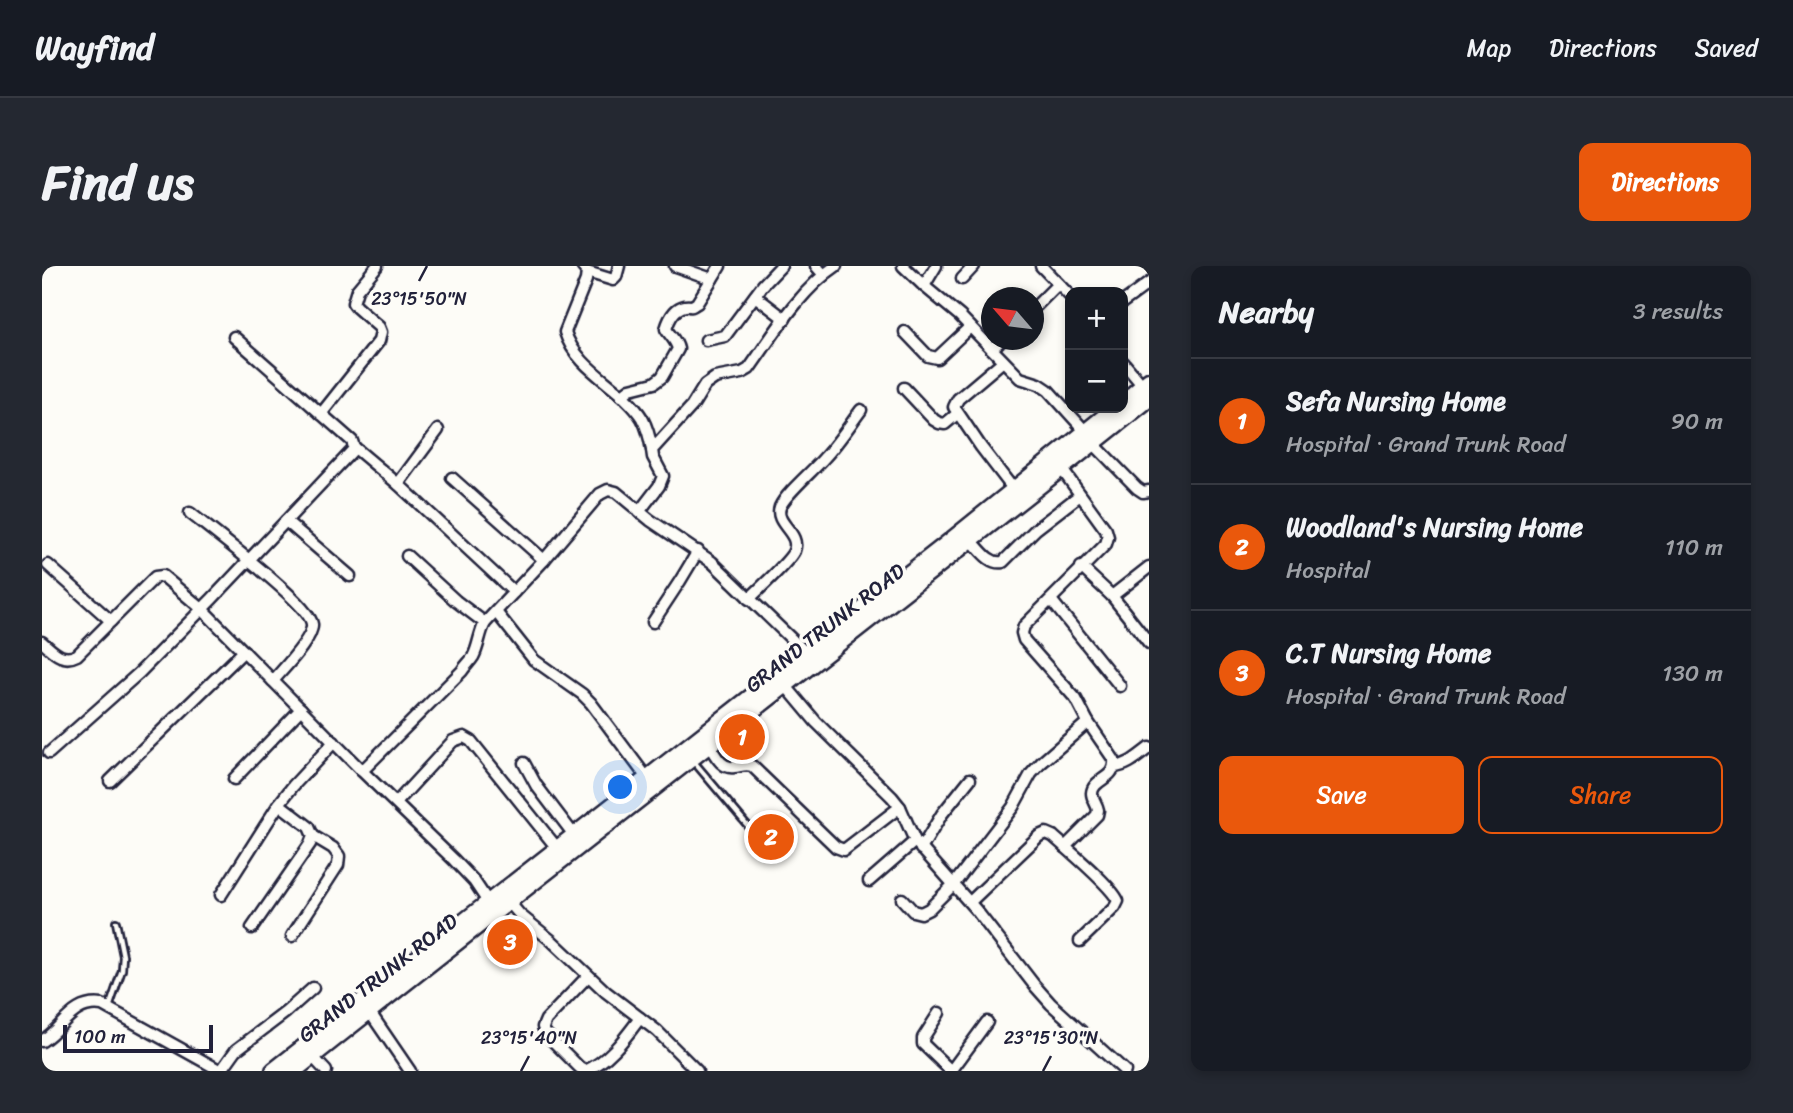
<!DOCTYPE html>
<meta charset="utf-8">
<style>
body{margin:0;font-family:Sriracha,sans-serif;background:#242831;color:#f1f3f6}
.controls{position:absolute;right:21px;top:21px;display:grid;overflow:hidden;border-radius:14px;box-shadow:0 4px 10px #0003}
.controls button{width:63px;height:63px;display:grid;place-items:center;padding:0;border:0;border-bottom:2px solid #363941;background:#171b24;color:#f1f3f6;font:35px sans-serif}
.compass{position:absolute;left:939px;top:21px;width:63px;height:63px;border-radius:50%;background:#171b24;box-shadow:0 4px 10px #0003;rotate:298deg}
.scale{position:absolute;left:21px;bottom:18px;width:150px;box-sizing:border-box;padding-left:7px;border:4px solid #22223b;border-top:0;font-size:19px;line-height:24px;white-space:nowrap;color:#22223b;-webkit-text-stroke:5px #fdfcf7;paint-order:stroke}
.you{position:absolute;left:579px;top:522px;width:24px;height:24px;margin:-18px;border:5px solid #fff;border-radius:50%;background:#1a73e8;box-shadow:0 0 0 10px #1a73e833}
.badge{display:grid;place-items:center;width:46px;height:46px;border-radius:50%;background:#ea580c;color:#fff;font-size:23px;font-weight:700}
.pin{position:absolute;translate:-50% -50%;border:4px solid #fff;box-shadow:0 2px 7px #0006}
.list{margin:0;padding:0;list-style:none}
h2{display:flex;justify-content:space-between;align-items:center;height:91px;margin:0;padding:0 28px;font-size:30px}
h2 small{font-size:23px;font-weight:400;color:#9ea1a6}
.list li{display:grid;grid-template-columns:46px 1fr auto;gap:21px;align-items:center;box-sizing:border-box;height:126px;padding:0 28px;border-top:2px solid #363941}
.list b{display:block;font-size:26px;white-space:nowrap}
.list p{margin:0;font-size:23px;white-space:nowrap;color:#9ea1a6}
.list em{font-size:23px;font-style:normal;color:#9ea1a6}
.actions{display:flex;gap:14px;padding:21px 28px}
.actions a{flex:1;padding:16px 0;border:2px solid #ea580c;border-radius:14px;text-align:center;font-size:24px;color:#ea580c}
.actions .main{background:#ea580c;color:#fff}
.map{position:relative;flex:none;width:1107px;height:805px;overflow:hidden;border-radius:14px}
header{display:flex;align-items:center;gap:42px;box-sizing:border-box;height:98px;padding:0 35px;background:#171b24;border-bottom:2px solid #363941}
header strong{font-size:33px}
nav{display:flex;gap:38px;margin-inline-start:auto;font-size:24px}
.intro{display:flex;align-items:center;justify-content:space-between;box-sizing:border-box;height:168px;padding:0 42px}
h1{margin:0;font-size:49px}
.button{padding:18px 32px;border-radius:14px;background:#ea580c;color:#fff;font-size:24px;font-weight:700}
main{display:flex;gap:42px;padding:0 42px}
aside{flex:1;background:#171b24;border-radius:14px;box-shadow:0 4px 10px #0003}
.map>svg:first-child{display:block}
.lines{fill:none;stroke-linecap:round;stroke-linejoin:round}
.lane-casing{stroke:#22223b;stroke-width:10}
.street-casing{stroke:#22223b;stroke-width:15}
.primary-casing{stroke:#22223b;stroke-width:21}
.lane{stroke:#fdfcf7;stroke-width:4.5}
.street{stroke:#fdfcf7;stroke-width:10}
.primary{stroke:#fdfcf7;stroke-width:16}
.ticks{fill:none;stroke:#22223b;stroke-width:2.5}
.labels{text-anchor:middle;stroke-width:7;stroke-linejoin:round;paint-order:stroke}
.street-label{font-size:21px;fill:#22223b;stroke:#fdfcf7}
.ticks-label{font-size:18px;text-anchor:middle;fill:#22223b;stroke:#fdfcf7;stroke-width:7;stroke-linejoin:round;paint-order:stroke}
</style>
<header>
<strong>Wayfind</strong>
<nav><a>Map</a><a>Directions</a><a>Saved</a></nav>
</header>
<div class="intro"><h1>Find us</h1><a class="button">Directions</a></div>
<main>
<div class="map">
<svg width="1107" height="805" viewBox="0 0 1107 805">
<rect width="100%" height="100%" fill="#fdfcf7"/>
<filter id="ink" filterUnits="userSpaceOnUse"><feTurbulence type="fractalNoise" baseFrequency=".0143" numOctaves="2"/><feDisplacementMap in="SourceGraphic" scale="14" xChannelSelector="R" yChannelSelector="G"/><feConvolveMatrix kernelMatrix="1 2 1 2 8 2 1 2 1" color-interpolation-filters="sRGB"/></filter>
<g filter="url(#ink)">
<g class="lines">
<g class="lane-casing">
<g id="lane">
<path d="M652,496L712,567"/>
<path d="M67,742L80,704L81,690L74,656"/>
</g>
</g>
<g class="street-casing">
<g id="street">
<path d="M540,0L545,6L544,14L523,66C535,105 581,121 600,152C606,163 608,172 610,184"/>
<path d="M633,0L670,13"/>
<path d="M774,0L782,9"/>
<path d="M861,0L882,20L918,50L978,112L997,118L1006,124L1044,166"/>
<path d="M999,0L1028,30"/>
<path d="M545,6L571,14L574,11L577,0"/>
<path d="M920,13L932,0"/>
<path d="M882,20L894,0"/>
<path d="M713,30L743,53"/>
<path d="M1081,36L1107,17"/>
<path d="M992,42L1016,18"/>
<path d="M863,66L886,90L895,92L928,61"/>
<path d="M664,74L683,70L721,19L739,0"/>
<path d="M950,83L959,74"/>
<path d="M961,95L916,133L912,141L939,181L972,224"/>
<path d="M1081,96L1101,120"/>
<path d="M862,122L892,154L897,157L903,158L915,148"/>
<path d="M579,130L588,123L612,117L620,111L636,83C634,74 628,70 624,63C627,53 632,42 643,40C654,39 645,43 655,37L678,0"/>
<path d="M279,148L337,75L339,66L337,61L314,41L311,37L315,24L335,0"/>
<path d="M1051,177L1095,222L1101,226L1107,225"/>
<path d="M312,181L356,218L472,326"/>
<path d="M1019,202L1064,264L1066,271L1064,278L982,360L980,367L982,374L1034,433L1046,456L1072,494C1074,514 1051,512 1050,527C1050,533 1055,538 1056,544L1055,549L1023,581"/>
<path d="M410,212L502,294"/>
<path d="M356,218L396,164"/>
<path d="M597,246L617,220L621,210L611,191L610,184L650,140L663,119L673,112L700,107L707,103C732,68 758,24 794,0"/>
<path d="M148,247C169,264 268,338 270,358C272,372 240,404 231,415"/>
<path d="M244,255L308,310"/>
<path d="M929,274C938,283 947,299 961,296L994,263L1038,229"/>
<path d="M365,290L414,335L443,357"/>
<path d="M6,299L69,355"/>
<path d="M1039,301L1070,330L1107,377"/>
<path d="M1070,330L1107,301"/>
<path d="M707,333C717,323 748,295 752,285C759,267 732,258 738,241C744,227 771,205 782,192C796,177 807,160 819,144"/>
<path d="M1009,334L1078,420"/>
<path d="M454,346L492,394L540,428L549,437L605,512"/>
<path d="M611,356L638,315L656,285"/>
<path d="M0,376C11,385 20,397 35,389L113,311L121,310L160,343L320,505L412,594L432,615L446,636"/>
<path d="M743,419L774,456L850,531L858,541L873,575L934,644L993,720L1009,738L1083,805"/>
<path d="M667,479C673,488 679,503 692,501C700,500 703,498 710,500L794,581L802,584L858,541"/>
<path d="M7,487L97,407L170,333L310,185L312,181L310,175L192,71"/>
<path d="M482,497L494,519L532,569"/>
<path d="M1072,501C1086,500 1096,490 1107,482"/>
<path d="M320,505L420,405C423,400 428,396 431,391C437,380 437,368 443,357L502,294L558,228L566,224L574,226L608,254L670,296L765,388"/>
<path d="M192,513L259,443"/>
<path d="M68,515L202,385"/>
<path d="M354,537L411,475L422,471L429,475L515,582"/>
<path d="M879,583L900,548L928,513"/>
<path d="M827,615L873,575"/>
<path d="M179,629L237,538L251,520L292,476"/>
<path d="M860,633L871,645L879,647L887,643L912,618L971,541L989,508L999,497L1046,456"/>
<path d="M467,636L478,649L510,675L564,726L615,765L655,805"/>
<path d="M928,636L997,570L1004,567L1011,570C1025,583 1070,620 1076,635L1073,641L1038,675"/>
<path d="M210,662L268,578L271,570L267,561L237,538"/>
<path d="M250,670L296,599L297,590L291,582L271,570"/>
<path d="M546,710L504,754L501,761L503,767L537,801L543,805C567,795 583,772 598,752"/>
<path d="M327,745L368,805"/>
<path d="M897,747L881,772V778L909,805L945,756"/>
<path d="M0,775C22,761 30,735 60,739L179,805"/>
<path d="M270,790L284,805"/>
<path d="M179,805L194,784L244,746L271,722"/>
</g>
</g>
<g class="primary-casing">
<g id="primary">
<path d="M1081,137L1107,115"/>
<path d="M232,805L904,279L1074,142"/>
<path d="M251,805C535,579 823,359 1107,132"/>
</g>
</g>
<use href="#lane" class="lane"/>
<use href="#street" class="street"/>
<use href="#primary" class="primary"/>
</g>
</g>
<path class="ticks" d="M377,15L385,0M479,805L487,790M1001,805L1009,790"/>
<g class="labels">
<g class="street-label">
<text transform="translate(783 362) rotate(-38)" y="7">GRAND TRUNK ROAD</text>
<text transform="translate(336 712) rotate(-38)" y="7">GRAND TRUNK ROAD</text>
</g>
</g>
<g class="ticks-label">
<text x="377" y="39">23°15'50"N</text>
<text x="487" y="778">23°15'40"N</text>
<text x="1009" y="778">23°15'30"N</text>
</g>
</svg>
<div class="controls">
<button>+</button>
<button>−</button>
</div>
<svg class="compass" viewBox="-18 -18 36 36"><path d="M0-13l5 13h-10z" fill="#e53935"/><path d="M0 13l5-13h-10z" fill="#9ea1a6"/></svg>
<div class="scale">100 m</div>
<div class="you"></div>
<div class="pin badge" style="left:700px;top:471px">1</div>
<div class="pin badge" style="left:729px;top:571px">2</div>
<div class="pin badge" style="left:468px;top:676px">3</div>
</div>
<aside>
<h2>Nearby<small>3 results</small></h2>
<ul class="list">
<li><span class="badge">1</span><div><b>Sefa Nursing Home</b><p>Hospital · Grand Trunk Road</p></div><em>90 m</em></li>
<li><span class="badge">2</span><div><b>Woodland's Nursing Home</b><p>Hospital</p></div><em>110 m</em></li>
<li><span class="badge">3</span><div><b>C.T Nursing Home</b><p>Hospital · Grand Trunk Road</p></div><em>130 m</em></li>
</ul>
<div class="actions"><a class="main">Save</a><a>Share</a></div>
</aside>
</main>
